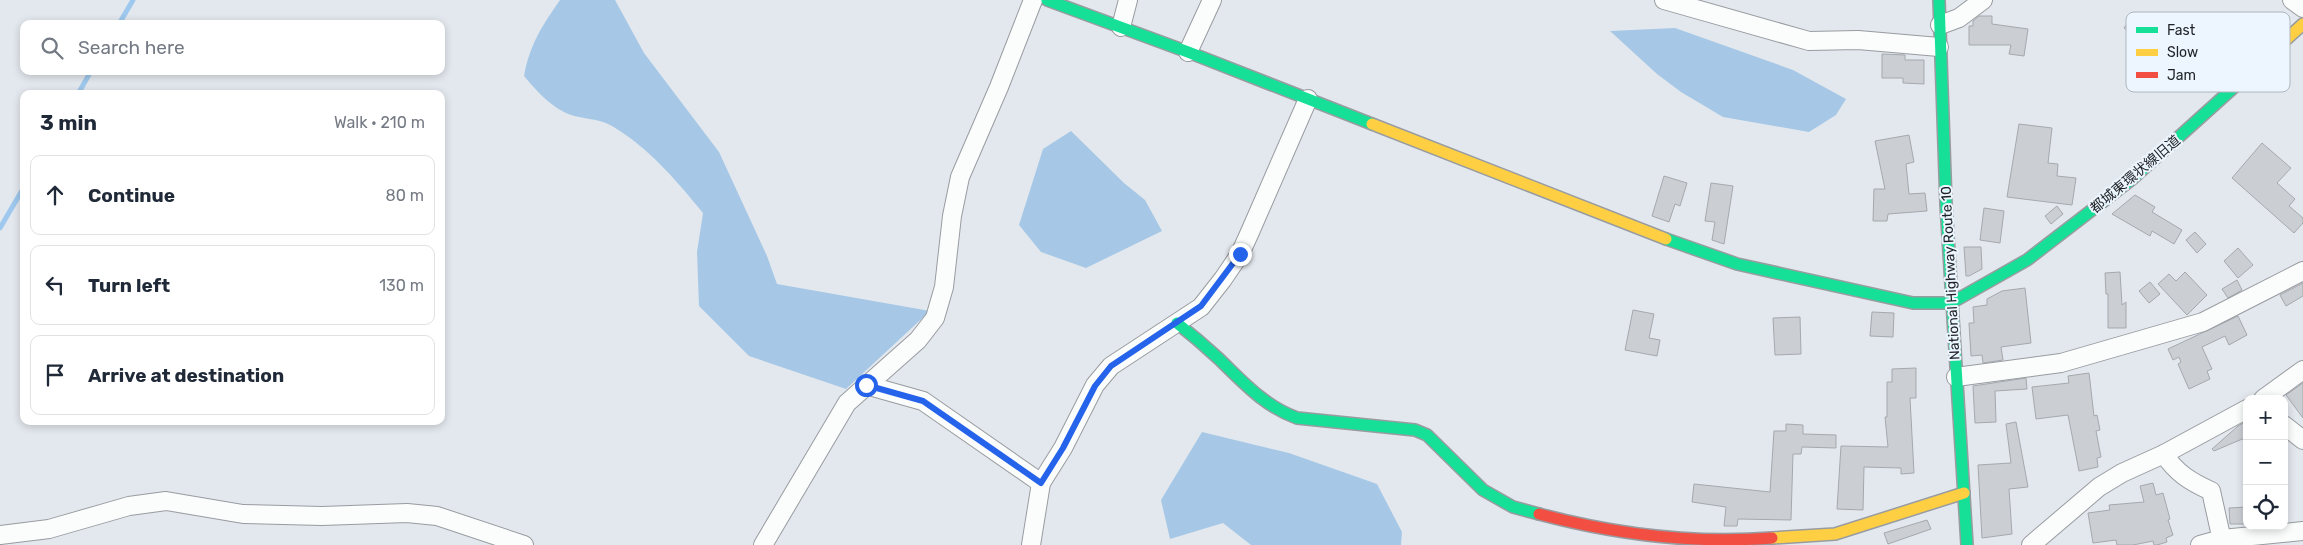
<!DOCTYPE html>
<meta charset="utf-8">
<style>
body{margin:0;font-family:Rubik,"Noto Sans JP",sans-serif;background:#f6f6f7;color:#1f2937}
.controls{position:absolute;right:15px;bottom:15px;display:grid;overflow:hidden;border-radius:10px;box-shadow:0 2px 8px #0003}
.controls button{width:45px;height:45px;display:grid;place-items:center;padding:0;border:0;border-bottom:1px solid #e0e1e3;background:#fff;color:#1f2937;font:25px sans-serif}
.stop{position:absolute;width:15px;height:15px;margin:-11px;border:4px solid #2563eb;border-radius:50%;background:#fff}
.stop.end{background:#2563eb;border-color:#fff;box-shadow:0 1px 5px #0008}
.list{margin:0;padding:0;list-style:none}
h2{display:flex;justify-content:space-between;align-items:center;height:65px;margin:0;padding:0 20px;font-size:21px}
h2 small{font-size:16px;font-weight:400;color:#747a83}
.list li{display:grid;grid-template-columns:32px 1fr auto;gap:15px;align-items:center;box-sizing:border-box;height:80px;margin:0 10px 10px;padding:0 10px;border:1px solid #e0e1e3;border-radius:10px}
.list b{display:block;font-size:19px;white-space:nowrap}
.list em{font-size:16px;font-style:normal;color:#747a83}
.icon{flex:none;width:28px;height:28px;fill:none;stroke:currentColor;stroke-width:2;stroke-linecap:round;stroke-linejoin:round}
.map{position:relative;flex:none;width:2303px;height:545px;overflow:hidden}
.search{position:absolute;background:#fff;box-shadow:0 2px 8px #0003;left:20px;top:20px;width:425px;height:55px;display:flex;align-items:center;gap:12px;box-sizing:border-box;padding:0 18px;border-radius:10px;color:#747a83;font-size:19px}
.panel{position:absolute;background:#fff;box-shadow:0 2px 8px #0003;left:20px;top:90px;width:425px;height:335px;border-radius:10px}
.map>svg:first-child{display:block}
.forest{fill:#a6c8e6}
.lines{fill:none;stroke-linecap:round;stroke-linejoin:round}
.stream{stroke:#9ec8ed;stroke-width:5}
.building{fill:#cbcfd4;stroke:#a5a9ae}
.street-casing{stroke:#989ca0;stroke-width:20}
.fast-casing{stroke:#989ca0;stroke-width:14}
.slow-casing{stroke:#989ca0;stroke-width:14}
.jam-casing{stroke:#989ca0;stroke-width:14}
.street{stroke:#fbfcfc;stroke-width:18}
.fast{stroke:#16e098;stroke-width:11}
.slow{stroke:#ffcf43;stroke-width:11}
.jam{stroke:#f24e42;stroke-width:11}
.route{stroke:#2563eb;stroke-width:6}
.labels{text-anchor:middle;stroke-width:4;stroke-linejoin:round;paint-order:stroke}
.street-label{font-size:14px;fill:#1f2327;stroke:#edf5fe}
.key{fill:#edf5fe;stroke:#afb6be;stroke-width:1}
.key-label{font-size:14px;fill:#1f2327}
</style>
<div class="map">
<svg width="2303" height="545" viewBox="0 0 2303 545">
<rect width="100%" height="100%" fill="#e3e8ee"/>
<g class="forest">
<path d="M560,0H615L644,53L719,152L767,256L777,284L930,311L846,389L749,356L699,306L697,252L703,213C676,180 649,148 612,126C598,117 578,120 564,112C548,104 535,89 524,76C530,44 542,26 560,0Z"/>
<path d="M1675,28L1793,70L1846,99L1836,115L1809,132L1723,117L1681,92L1657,74L1610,31Z"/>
<path d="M1071,131L1124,183L1145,200L1162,231L1086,268L1041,252L1019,225L1043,149Z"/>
<path d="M1202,432L1289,453L1377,484L1402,532L1401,545H1251L1223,523L1170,539L1161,500Z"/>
</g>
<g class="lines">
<g class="stream">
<path d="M119,24L133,0"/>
<path d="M78,94L91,71"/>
<path d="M0,228L24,187"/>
</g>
</g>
<g class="building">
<path d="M2135,12L2168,36L2158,51L2124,28Z"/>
<path d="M1979,16H1992V24L2028,29L2024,56L2009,54L2011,45H1969V26H1973V21Z"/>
<path d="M1882,54L1905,55V60H1924V84L1903,83V78H1882Z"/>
<path d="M2019,124L2052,128L2048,163L2058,164L2057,176L2076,178L2072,205L2007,197Z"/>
<path d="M1909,135L1914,162L1906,164L1909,194L1925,193L1927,211L1888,214L1887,221H1873L1874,189H1885L1875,141Z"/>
<path d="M2262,143L2291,168L2277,183L2295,199L2289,206L2303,218V223L2294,233L2232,178Z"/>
<path d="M1664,176L1687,183L1680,206L1675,204L1669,222L1652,216Z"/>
<path d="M1711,183L1733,186L1724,244L1712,240L1715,222L1705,221Z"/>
<path d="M2135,195L2155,207L2152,212L2182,230L2174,244L2152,231L2150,236L2112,214Z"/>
<path d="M2057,206L2063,214L2051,224L2045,216Z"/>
<path d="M1984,208L2004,211L2000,243L1980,240Z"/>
<path d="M2195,232L2206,244L2197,253L2186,240Z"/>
<path d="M1964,247H1981L1982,269L1969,276H1966Z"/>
<path d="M2238,248L2253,265L2238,278L2224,261Z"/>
<path d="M2120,272L2122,305L2126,302V328H2108V294H2106L2105,273Z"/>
<path d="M2185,272L2207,295L2187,315L2158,284L2169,274L2176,281Z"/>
<path d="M2237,280L2242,290L2228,298L2222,289Z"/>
<path d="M2150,282L2160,294L2149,303L2139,291Z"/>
<path d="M2303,283V296L2286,306L2280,295Z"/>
<path d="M2025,288L2031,343L2001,347L2003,360L1983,363L1982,355L1971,356L1969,323H1974L1973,307L1987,305V299L2002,291Z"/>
<path d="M1633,310L1654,314L1649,338L1660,340L1657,356L1625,350Z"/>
<path d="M1872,312L1894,313L1893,337L1870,336Z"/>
<path d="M2238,316L2247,335L2229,345L2225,336L2202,347L2212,369L2207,371L2210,379L2189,389L2178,364L2181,362L2179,357L2173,360L2168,349Z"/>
<path d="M1800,317L1801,354L1775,355L1773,318Z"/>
<path d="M1916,368V398H1910L1914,473L1901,474V468L1864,467L1863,510L1837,509L1841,446L1888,447L1885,417H1887V382H1892V369Z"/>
<path d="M2089,373L2094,416L2097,415L2100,430L2096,431L2101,457L2097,458L2098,467L2079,471L2068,415L2036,419L2032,387L2069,383L2068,376Z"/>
<path d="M2026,378L2027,389L1995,391L1996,422L1975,423L1973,386Z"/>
<path d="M2303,383V418L2286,395Z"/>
<path d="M2247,421V437L2214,451L2212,449L2238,426Z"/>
<path d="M2016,422L2028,487L2009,489L2012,534L1982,538L1978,465L2011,463L2006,424Z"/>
<path d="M1786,424L1803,425V434L1836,435V448L1802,447L1801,454H1793L1791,520L1738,519L1737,526H1724L1726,507L1692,502L1694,484L1770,492L1774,431H1786Z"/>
<path d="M2153,483L2156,495L2163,493L2170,519L2168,520L2173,535L2166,538L2167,542L2157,545H2154L2153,541L2133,545H2117L2116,540L2093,543L2088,513L2110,510L2109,505L2144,502L2140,486Z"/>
<path d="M2247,507V524H2230L2229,508Z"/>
<path d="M1927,520L1931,529L1888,544L1884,533Z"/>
</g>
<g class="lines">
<g class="street-casing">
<g id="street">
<path d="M1664,0L1809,41L1858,40L1939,47"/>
<path d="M2292,0L2303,8"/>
<path d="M1940,25L1959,18L1983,0"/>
<path d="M1121,27L1128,0"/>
<path d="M1188,52L1212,0"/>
<path d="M1956,377L2061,363L2203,322L2303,271"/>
<path d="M866,385L923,401L1041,483"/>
<path d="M2263,399L2303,370"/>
<path d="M2284,425L2303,440"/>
<path d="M2164,454C2176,473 2191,482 2211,491L2223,545"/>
<path d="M0,535L49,529L129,506L166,501L243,514L322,516L407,513L437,516L524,545"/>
<path d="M763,545L847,403L918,340L935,318L944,287L952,216L960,177L999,87L1033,0"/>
<path d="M1031,545L1041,483L1063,448L1095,385L1111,366L1201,307L1223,279L1240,254L1250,232L1308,99"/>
<path d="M2031,545L2099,487L2122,473L2164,454L2247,409"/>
<path d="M2200,545L2222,539L2303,531"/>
</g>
</g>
<g class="fast-casing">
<g id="fast">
<path d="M1047,0L1188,52L1372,124"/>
<path d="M1939,0L1946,204L1967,545"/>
<path d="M1666,239L1737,264L1913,303H1951L2027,260L2131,180L2242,80"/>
<path d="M1177,323C1191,334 1205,346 1218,358C1243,382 1264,406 1297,418L1415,430L1427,435L1483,490L1513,507L1539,514"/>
</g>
</g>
<g class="slow-casing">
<g id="slow">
<path d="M2242,80L2303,24"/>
<path d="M1372,124L1666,239"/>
<path d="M1772,538L1835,534L1964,493"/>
</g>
</g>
<g class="jam-casing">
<path id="jam" d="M1539,514C1614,534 1694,544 1772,538"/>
</g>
<use href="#street" class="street"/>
<use href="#fast" class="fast"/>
<use href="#slow" class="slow"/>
<use href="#jam" class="jam"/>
</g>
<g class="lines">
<path class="route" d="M866,385L923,401L1041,483L1063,448L1095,386L1111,366L1201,306L1240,254"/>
</g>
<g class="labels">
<g class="street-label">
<text transform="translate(2135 174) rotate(-40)" y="5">都城東環状線旧道</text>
<text transform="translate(1950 273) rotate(-93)" y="5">National Highway Route 10</text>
</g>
</g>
<rect x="2126" y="12" width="164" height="80" rx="8" class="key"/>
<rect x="2136" y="27" width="22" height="6" fill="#16e098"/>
<rect x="2136" y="49" width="22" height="7" fill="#ffcf43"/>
<rect x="2136" y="72" width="22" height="6" fill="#f24e42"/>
<g class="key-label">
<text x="2167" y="35">Fast</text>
<text x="2167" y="57">Slow</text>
<text x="2167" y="80">Jam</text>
</g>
</svg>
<div class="controls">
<button>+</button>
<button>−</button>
<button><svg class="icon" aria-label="locate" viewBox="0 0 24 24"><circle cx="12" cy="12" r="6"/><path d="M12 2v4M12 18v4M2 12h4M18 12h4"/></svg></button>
</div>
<div class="stop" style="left:866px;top:385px"></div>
<div class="stop end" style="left:1240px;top:254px"></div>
<div class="search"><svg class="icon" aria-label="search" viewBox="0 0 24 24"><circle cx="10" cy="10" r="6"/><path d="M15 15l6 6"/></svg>Search here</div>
<section class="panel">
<h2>3 min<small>Walk · 210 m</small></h2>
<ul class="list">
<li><svg class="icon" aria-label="ahead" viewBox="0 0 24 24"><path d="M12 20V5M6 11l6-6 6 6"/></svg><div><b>Continue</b></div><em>80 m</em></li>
<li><svg class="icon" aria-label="left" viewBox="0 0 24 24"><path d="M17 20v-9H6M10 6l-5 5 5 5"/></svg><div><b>Turn left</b></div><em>130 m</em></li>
<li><svg class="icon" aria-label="arrive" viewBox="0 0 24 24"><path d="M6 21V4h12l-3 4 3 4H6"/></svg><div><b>Arrive at destination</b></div></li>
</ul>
</section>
</div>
